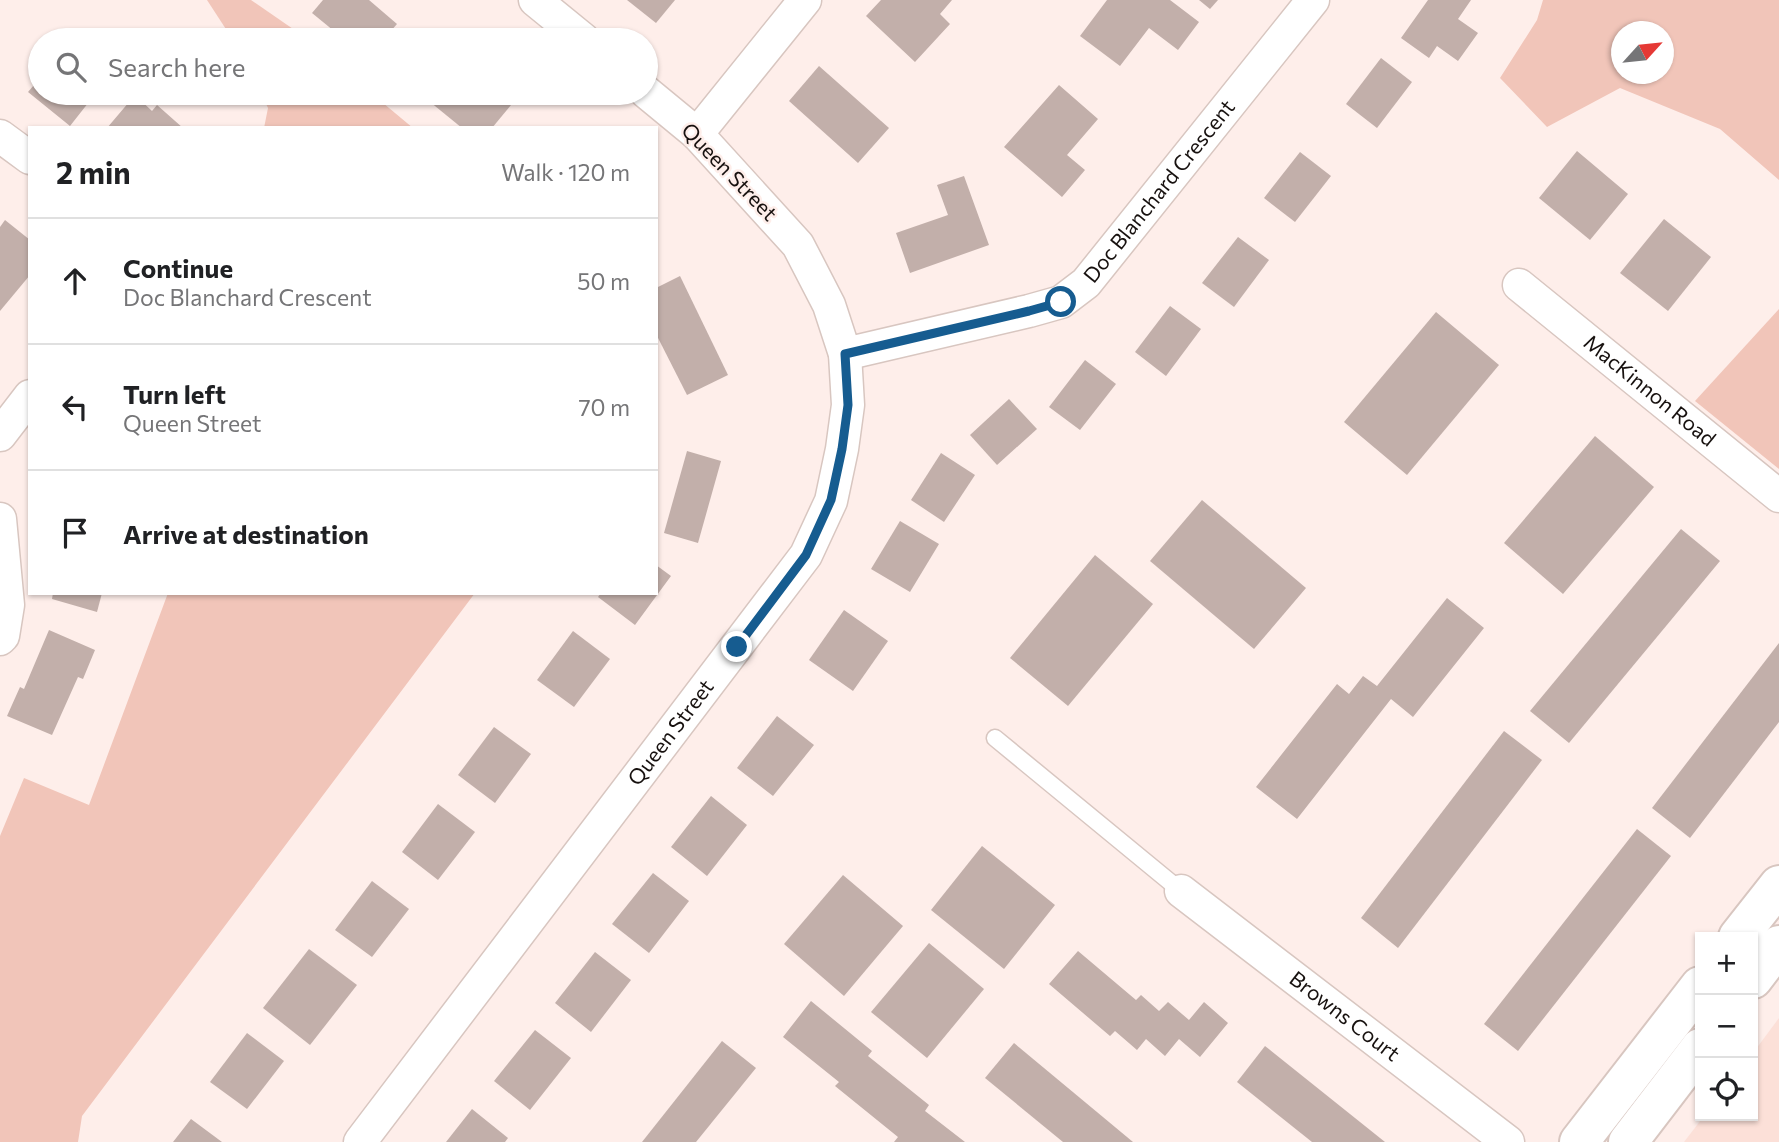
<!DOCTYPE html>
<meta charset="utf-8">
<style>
body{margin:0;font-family:Commissioner,sans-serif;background:#f2f2f2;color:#202124}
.controls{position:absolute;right:21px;bottom:21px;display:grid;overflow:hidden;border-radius:0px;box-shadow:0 2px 5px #0004}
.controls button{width:63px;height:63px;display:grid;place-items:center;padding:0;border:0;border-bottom:2px solid #e0e0e0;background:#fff;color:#202124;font:35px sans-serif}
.compass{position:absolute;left:1611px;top:21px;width:63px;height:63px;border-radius:50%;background:#fff;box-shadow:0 2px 5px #0004;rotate:63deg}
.stop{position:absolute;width:21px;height:21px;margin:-16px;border:5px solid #165c90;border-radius:50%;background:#fff}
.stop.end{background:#165c90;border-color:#fff;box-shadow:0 2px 7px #0008}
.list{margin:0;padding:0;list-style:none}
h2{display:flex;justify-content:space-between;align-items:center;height:91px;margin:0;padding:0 28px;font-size:30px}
h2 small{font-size:23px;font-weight:400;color:#757577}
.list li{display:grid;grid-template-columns:46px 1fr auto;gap:21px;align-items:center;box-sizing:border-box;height:126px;padding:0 28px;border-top:2px solid #e0e0e0}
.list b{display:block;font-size:26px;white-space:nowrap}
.list p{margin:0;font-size:23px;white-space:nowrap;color:#757577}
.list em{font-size:23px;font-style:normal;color:#757577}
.icon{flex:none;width:38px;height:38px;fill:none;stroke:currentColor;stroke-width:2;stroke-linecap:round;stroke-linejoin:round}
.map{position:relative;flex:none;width:1779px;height:1142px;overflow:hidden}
.search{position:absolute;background:#fff;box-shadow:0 2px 5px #0004;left:28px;top:28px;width:630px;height:77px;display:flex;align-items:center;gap:18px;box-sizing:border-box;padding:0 24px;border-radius:38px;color:#757577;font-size:26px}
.panel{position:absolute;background:#fff;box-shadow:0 2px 5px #0004;left:28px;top:126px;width:630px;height:469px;border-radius:0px}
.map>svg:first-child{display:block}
.built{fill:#fce0d8}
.green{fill:#f1c5b9;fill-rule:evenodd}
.building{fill:#c2afaa}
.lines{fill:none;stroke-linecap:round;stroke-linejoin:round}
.service-casing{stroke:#d8c6c0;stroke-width:19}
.minor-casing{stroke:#d8c6c0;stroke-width:35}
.primary-casing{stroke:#d8c6c0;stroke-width:42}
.service{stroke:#fff;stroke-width:16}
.minor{stroke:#fff;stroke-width:32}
.primary{stroke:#fff;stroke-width:38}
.route{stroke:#165c90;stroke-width:9}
.labels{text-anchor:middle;stroke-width:5;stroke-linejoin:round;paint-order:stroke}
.street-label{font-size:21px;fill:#17110f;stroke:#feeeea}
</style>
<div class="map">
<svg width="1779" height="1142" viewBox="0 0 1779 1142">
<rect width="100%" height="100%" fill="#feeeea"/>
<path class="built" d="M1779,1018V1142H1684L1704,1116H1753V1053Z"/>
<g class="green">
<path d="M207,0H251L309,40H233Z"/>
<path d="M1543,0H1779V180L1720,129L1620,88L1547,127L1500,78L1537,20ZM1622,32H1664V74H1622Z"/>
<path d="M261,93H371L413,128H264L268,108Z"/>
<path d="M1779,309V469L1695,401Z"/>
<path d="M168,593H475L82,1116L78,1142H0V836L24,778L89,805Z"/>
</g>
<g class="building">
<path d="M323,0H369L397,24L383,40H345L312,13Z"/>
<path d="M627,0H675L656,23Z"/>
<path d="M881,0H952L940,14L950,24L915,62L866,16Z"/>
<path d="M1107,0H1170L1199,22L1178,50L1149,28L1120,66L1080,36Z"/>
<path d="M1199,0H1218L1210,9Z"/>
<path d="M1428,0H1471L1458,19L1478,33L1458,61L1437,46L1429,58L1401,38Z"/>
<path d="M1381,58L1412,82L1377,128L1346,104Z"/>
<path d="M819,66L889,128L858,163L789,101Z"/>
<path d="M40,78V93H96L70,126L28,92Z"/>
<path d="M1059,85L1098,119L1067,155L1085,170L1062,197L1004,147Z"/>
<path d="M419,93H495L511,105L492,128H462Z"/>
<path d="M135,95L152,111L157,105L183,128H107Z"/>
<path d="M1577,151L1628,194L1590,240L1539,198Z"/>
<path d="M1300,152L1331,176L1295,222L1264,198Z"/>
<path d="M964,176L989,245L910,273L896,233L948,215L937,185Z"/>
<path d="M1664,219L1711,257L1668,311L1620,273Z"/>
<path d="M5,220L30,240V275L0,311V227Z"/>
<path d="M1238,237L1269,260L1234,307L1202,283Z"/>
<path d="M680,276L728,375L687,395L656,334V288Z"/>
<path d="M1170,306L1201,329L1166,376L1135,352Z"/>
<path d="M1436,312L1499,365L1407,475L1344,422Z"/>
<path d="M1085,360L1116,384L1080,430L1049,407Z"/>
<path d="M1009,399L1037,429L997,465L970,435Z"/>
<path d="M1595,436L1654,487L1563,594L1504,543Z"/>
<path d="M687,451L721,461L698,543L664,533Z"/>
<path d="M941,453L975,475L944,522L911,500Z"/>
<path d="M1202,500L1306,588L1254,649L1150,561Z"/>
<path d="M900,521L939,544L910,592L871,569Z"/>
<path d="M1681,529L1720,561L1569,743L1530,711Z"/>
<path d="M1095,555L1153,604L1068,706L1010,658Z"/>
<path d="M656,565L671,576L635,625L598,597L601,593H656Z"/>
<path d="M53,593H102L97,612L52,599Z"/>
<path d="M1447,598L1484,628L1413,717L1391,699L1297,819L1256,787L1337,684L1349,694L1363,676L1377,686Z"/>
<path d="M844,610L888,641L853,691L809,660Z"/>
<path d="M49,630L95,650L83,679L78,677L52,735L7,716L20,687L24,689Z"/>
<path d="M573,631L610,659L574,707L537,680Z"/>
<path d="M1779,643V722L1690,838L1652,808Z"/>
<path d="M777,716L814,745L773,796L737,768Z"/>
<path d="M494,727L531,754L495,803L458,775Z"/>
<path d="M1504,731L1542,760L1398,948L1361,918Z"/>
<path d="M711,796L747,825L707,876L671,847Z"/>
<path d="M438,804L475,832L438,880L402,852Z"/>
<path d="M1637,829L1671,856L1518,1051L1484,1024Z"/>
<path d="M982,846L1055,905L1004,969L931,910Z"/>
<path d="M653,873L689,901L649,953L612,924Z"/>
<path d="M843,875L903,926L844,996L784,944Z"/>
<path d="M372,881L409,909L372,957L335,930Z"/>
<path d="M929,943L984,989L927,1058L871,1012Z"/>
<path d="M309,949L357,985L310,1045L263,1008Z"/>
<path d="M1078,951L1136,1000L1141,995L1159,1011L1168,1002L1189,1020L1204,1002L1228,1023L1200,1057L1179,1039L1165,1056L1146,1039L1137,1050L1115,1031L1110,1036L1049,984Z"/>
<path d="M595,952L631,980L591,1032L555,1003Z"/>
<path d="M811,1001L872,1051L868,1056L929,1105L925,1111L965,1142H894L898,1137L835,1086L839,1082L783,1037Z"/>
<path d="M535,1030L571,1058L530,1110L494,1081Z"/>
<path d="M247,1033L284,1061L247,1109L210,1082Z"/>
<path d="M722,1041L756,1068L696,1142H642Z"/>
<path d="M1014,1043L1133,1142H1063L985,1078Z"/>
<path d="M1265,1046L1385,1142H1312L1237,1082Z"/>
<path d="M472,1109L508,1138L505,1142H446Z"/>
<path d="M191,1119L222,1142H173Z"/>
</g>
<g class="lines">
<g class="service-casing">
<path id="service" d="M995,738L1181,891"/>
</g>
<g class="minor-casing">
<g id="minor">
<path d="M535,0L584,40"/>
<path d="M697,134L805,0"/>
<path d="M0,136L30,158"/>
<path id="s1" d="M1519,285L1779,496"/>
<path id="s2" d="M845,354L1029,311L1061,302L1086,283L1313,0"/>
<path d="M0,435L30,396"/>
<path d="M0,519L8,605L3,636L0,639"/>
<path id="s3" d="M1181,891L1508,1142"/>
<path id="s4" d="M360,1142L806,555L831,501L842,449L848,405L845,354L829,305L798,245L697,134L646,92"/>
</g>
</g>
<g class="primary-casing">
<g id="primary">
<path d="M1738,937L1779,885"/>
<path d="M1753,979L1779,945"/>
<path d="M1579,1142L1700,986"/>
<path d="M1628,1142L1700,1048"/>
</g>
</g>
<use href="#service" class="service"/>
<use href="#minor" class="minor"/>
<use href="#primary" class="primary"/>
</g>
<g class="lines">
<path class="route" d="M737,647L806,555L831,500L842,449L848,405L845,354L1029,311L1061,302"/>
</g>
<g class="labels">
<g class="street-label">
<text transform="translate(729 172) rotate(46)" y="7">Queen Street</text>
<text dy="7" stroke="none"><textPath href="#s2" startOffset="371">Doc Blanchard Crescent</textPath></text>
<text dy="7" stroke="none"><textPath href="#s1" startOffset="168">MacKinnon Road</textPath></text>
<text dy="7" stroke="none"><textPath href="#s4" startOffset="514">Queen Street</textPath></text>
<text dy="7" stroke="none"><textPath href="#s3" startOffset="206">Browns Court</textPath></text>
</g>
</g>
</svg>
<div class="controls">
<button>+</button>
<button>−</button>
<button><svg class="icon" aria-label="locate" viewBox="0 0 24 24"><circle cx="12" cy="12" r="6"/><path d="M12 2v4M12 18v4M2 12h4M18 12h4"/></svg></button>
</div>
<svg class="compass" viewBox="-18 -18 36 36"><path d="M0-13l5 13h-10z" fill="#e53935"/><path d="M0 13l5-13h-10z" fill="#757577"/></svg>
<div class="stop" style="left:1061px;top:302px"></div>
<div class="stop end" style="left:737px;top:647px"></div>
<div class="search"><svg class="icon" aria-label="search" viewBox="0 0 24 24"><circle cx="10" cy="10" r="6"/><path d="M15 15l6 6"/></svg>Search here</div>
<section class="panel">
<h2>2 min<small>Walk · 120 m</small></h2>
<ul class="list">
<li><svg class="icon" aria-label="ahead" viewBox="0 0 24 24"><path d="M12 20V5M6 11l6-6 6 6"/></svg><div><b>Continue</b><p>Doc Blanchard Crescent</p></div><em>50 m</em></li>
<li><svg class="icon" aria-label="left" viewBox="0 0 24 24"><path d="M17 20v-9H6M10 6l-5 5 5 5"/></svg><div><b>Turn left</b><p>Queen Street</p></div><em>70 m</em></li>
<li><svg class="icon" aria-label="arrive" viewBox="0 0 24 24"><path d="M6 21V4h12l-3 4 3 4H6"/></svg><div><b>Arrive at destination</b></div></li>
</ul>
</section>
</div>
